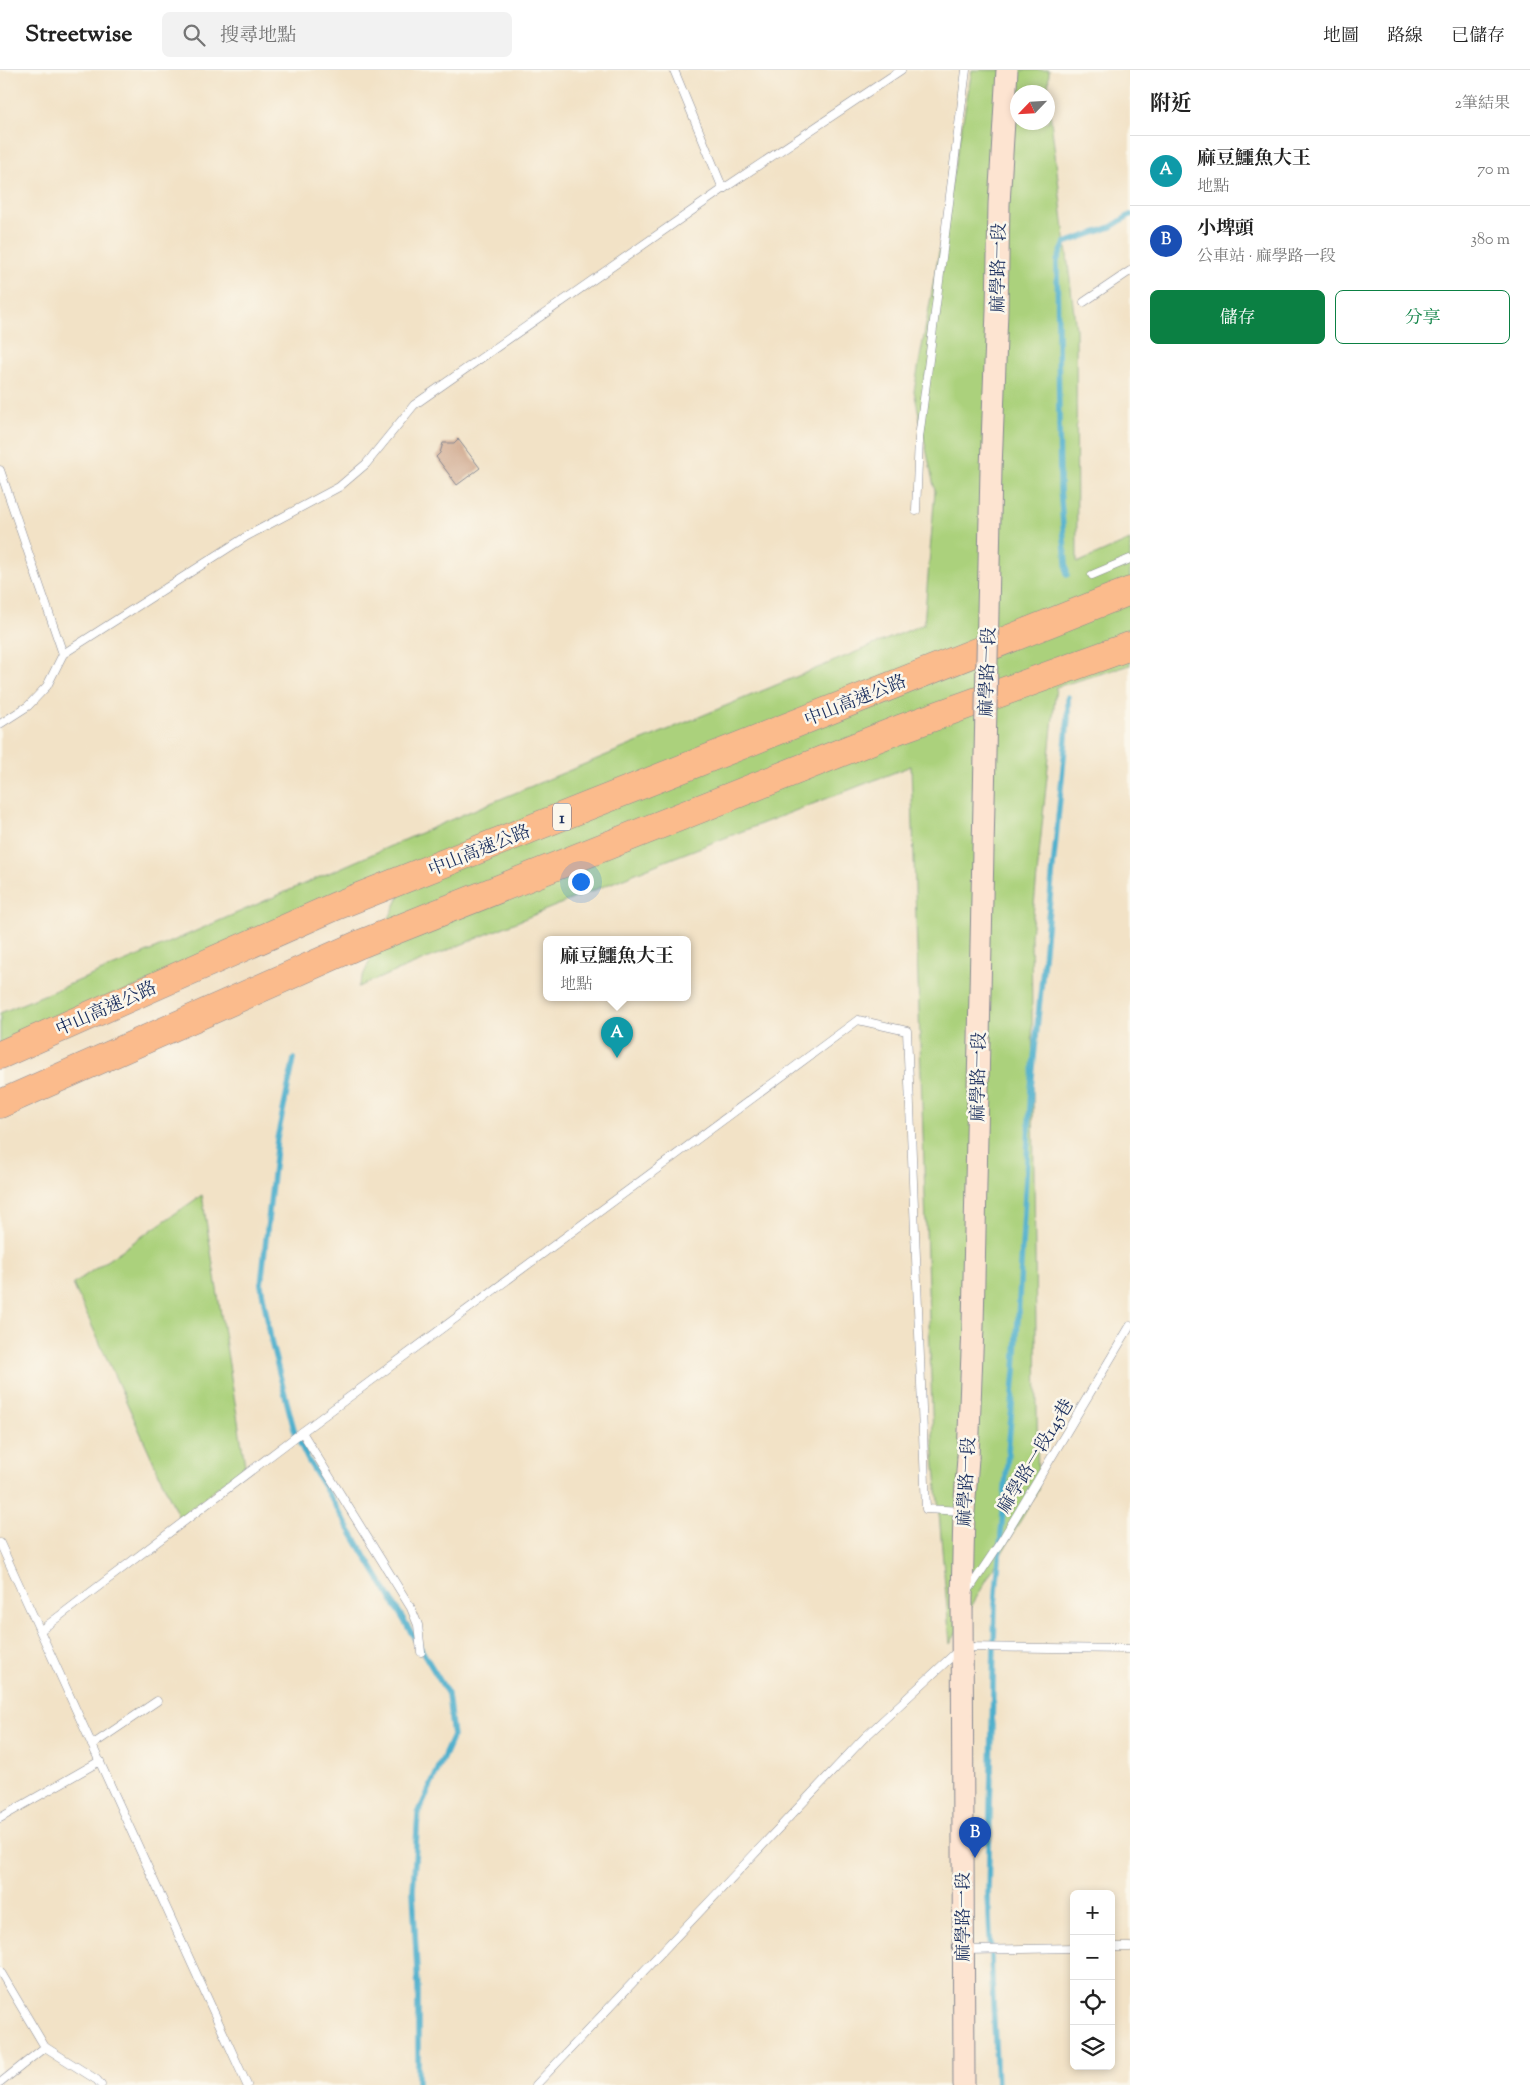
<!DOCTYPE html>
<html lang="zh-TW">
<meta charset="utf-8">
<style>
body{margin:0;font-family:"Sorts Mill Goudy","Noto Serif TC",serif;background:#f2f2f2;color:#222}
.controls{position:absolute;right:15px;bottom:15px;display:grid;overflow:hidden;border-radius:8px;box-shadow:0 2px 8px #0003}
.controls button{width:45px;height:45px;display:grid;place-items:center;padding:0;border:0;border-bottom:1px solid #e0e0e0;background:#fff;color:#222;font:25px sans-serif}
.compass{position:absolute;left:1010px;top:15px;width:45px;height:45px;border-radius:50%;background:#fff;box-shadow:0 2px 8px #0003;rotate:245deg}
.you{position:absolute;left:580px;top:811px;width:18px;height:18px;margin:-12px;border:4px solid #fff;border-radius:50%;background:#1a73e8;box-shadow:0 0 0 8px #1a73e833}
.badge{display:grid;place-items:center;width:32px;height:32px;border-radius:50%;background:#0b8043;color:#fff;font-size:16px;font-weight:700}
.pin{position:absolute;translate:-50% -41px;filter:drop-shadow(0 1px 2px #0008)}
.pin::after{content:'';position:absolute;top:26px;width:18px;height:15px;background:inherit;clip-path:polygon(0 0,100% 0,50% 100%)}
.popup{position:absolute;left:543px;top:866px;width:148px;height:65px;box-sizing:border-box;display:grid;place-content:center;border-radius:8px;background:#fff;filter:drop-shadow(0 1px 4px #0005);font-size:16px;white-space:nowrap;color:#767676}
.popup b{font-size:19px;color:#222}
.popup::after{content:'';position:absolute;left:50%;top:100%;margin-left:-10px;border:10px solid transparent;border-top-color:#fff}
.list{margin:0;padding:0;list-style:none}
h2{display:flex;justify-content:space-between;align-items:center;height:65px;margin:0;padding:0 20px;font-size:21px}
h2 small{font-size:16px;font-weight:400;color:#767676}
.list li{display:grid;grid-template-columns:32px 1fr auto;gap:15px;align-items:center;box-sizing:border-box;height:70px;padding:0 20px;border-top:1px solid #e0e0e0}
.list b{display:block;font-size:19px;white-space:nowrap}
.list p{margin:0;font-size:16px;white-space:nowrap;color:#767676}
.list em{font-size:16px;font-style:normal;color:#767676}
.actions{display:flex;gap:10px;padding:15px 20px}
.actions a{flex:1;padding:11px 0;border:1px solid #0b8043;border-radius:8px;text-align:center;font-size:18px;color:#0b8043}
.actions .main{background:#0b8043;color:#fff}
.icon{flex:none;width:28px;height:28px;fill:none;stroke:currentColor;stroke-width:2;stroke-linecap:round;stroke-linejoin:round}
.map{position:relative;flex:none;width:1130px;height:2015px;overflow:hidden}
header{display:flex;align-items:center;gap:30px;box-sizing:border-box;height:70px;padding:0 25px;background:#fff;border-bottom:1px solid #e0e0e0}
header strong{font-size:24px}
nav{display:flex;gap:28px;margin-inline-start:auto;font-size:18px}
.search{width:350px;height:45px;background:#f2f2f2;display:flex;align-items:center;gap:12px;box-sizing:border-box;padding:0 18px;border-radius:8px;color:#767676;font-size:19px}
main{display:flex}
aside{flex:1;background:#fff}
.map>svg:first-child{display:block}
.green{fill:#abd17b;stroke:#63806c;fill-rule:evenodd}
.lines{fill:none;stroke-linecap:round;stroke-linejoin:round}
.stream{stroke:#4dafcc;stroke-width:5.5}
.building{fill:#cea58a}
.service-casing{stroke:#868892;stroke-width:9}
.secondary-casing{stroke:#868892;stroke-width:23}
.motorway-casing{stroke:#868892;stroke-width:29}
.service{stroke:#fff;stroke-width:8}
.secondary{stroke:#fde4d1;stroke-width:21}
.motorway{stroke:#fbbb8c;stroke-width:28}
.secondary-bridge-casing{stroke:#868892;stroke-width:23;stroke-linecap:butt}
.secondary-bridge{stroke:#fde4d1;stroke-width:21}
.labels{text-anchor:middle;stroke-width:5;stroke-linejoin:round;paint-order:stroke}
.shield{fill:#fbf7ec;stroke:#5e6b89;stroke-width:1}
.shield-label{font-size:16px;font-weight:bold;fill:#1b2f5e}
.street-label{font-size:18px;fill:#1b2f5e;stroke:#fbf7ec}
</style>
<header>
<strong>Streetwise</strong>
<div class="search"><svg class="icon" aria-label="search" viewBox="0 0 24 24"><circle cx="10" cy="10" r="6"/><path d="M15 15l6 6"/></svg>搜尋地點</div>
<nav><a>地圖</a><a>路線</a><a>已儲存</a></nav>
</header>
<main>
<div class="map">
<svg width="1130" height="2015" viewBox="0 0 1130 2015">
<rect width="100%" height="100%" fill="#fbf7ec"/>
<filter id="ink" filterUnits="userSpaceOnUse"><feTurbulence type="fractalNoise" baseFrequency=".02" numOctaves="2"/><feDisplacementMap in="SourceGraphic" scale="10" xChannelSelector="R" yChannelSelector="G"/><feConvolveMatrix kernelMatrix="1 2 1 2 8 2 1 2 1" color-interpolation-filters="sRGB"/></filter>
<filter id="wash" filterUnits="userSpaceOnUse"><feTurbulence type="fractalNoise" baseFrequency=".0096" numOctaves="4" result="noise"/><feDisplacementMap in="SourceGraphic" scale="20" xChannelSelector="R" yChannelSelector="G"/><feGaussianBlur stdDeviation="1.12" result="paint"/><feColorMatrix in="noise" values="0 0 0 0 0 0 0 0 0 0 0 0 0 0 0 0 0 1.4 0 .05"/><feComposite in="paint" operator="in"/></filter>
<g filter="url(#wash)">
<rect width="100%" height="100%" fill="#f2e2c6"/>
<g class="green">
<path d="M972,0H1049L1048,25L1076,260L1077,493L1130,470V595L1056,617L1031,865L1038,1420L950,1574L933,1372L911,696L665,791L358,917L411,800L0,975V943L141,885L464,744L924,554L935,421L914,321ZM1018,22H1048V52H1018Z"/>
<path d="M202,1125L245,1395L179,1448L73,1214Z"/>
</g>
<g class="lines">
<g class="stream">
<path d="M1067,505L1060,418L1057,191L1065,173L1111,157L1130,145"/>
<path d="M294,989L277,1069L261,1215L272,1275L295,1363L308,1390L448,1624L453,1666L418,1744L413,1821L418,1920V2015"/>
<path d="M997,2015L988,1824L995,1535L1015,1301L1031,1018L1068,648V627"/>
</g>
</g>
<g id="blocks">
<path class="building" d="M458,369L480,398L457,415L436,387L440,383L443,373H454Z"/>
</g>
</g>
<g filter="url(#ink)">
<use href="#blocks" fill-opacity="0" stroke="#868892" stroke-width="1"/>
<g class="lines">
<g class="service-casing">
<g id="service">
<path d="M674,0L723,119"/>
<path d="M1084,232L1130,201"/>
<path d="M0,400L63,584L247,466L339,417L366,394L414,335L723,119L901,0"/>
<path d="M916,441L919,368L966,0"/>
<path d="M1092,505L1130,489"/>
<path d="M0,654L28,636L47,616L63,584"/>
<path d="M302,1362L411,1538L418,1555L421,1582"/>
<path d="M0,1473L247,2015"/>
<path d="M968,1521L1002,1470L1130,1256"/>
<path d="M41,1560L302,1362L858,950L907,961L926,1439L962,1441"/>
<path d="M92,1675L157,1631"/>
<path d="M0,1748L100,1691"/>
<path d="M1111,1877H1130"/>
<path d="M966,1880L1074,1878"/>
<path d="M0,1901L45,1977"/>
<path d="M0,2013L45,1977L97,2010L101,2015"/>
<path d="M536,2015L864,1668L962,1577L1130,1579"/>
</g>
</g>
<g class="secondary-casing">
<path id="secondary" d="M964,2015L962,1529L964,1442L968,1388"/>
</g>
<g class="motorway-casing">
<g id="motorway">
<path d="M0,985L336,836L1130,521"/>
<path d="M0,1034L358,875L900,659L1130,576"/>
</g>
</g>
<use href="#service" class="service"/>
<use href="#secondary" class="secondary"/>
<use href="#motorway" class="motorway"/>
<g class="secondary-bridge-casing">
<path id="secondary-bridge" d="M968,1388L973,1256L991,399L997,241L999,134L1007,0"/>
</g>
<use href="#secondary-bridge" class="secondary-bridge"/>
</g>
</g>
<g class="labels">
<rect class="shield" x="553" y="733.5" width="18" height="27" rx="4"/>
<g class="shield-label">
<text x="562" y="753">1</text>
</g>
<g class="street-label">
<text transform="translate(998 198) rotate(-89)" y="6">麻學路一段</text>
<text transform="translate(987 602) rotate(-88)" y="6">麻學路一段</text>
<text transform="translate(855 630) rotate(-22)" y="6">中山高速公路</text>
<text transform="translate(479 780) rotate(-22)" y="6">中山高速公路</text>
<text transform="translate(106 938) rotate(-24)" y="6">中山高速公路</text>
<text transform="translate(978 1007) rotate(-89)" y="6">麻學路一段</text>
<text transform="translate(1035 1386) rotate(-59)" y="6">麻學路一段145巷</text>
<text transform="translate(966 1412) rotate(-87)" y="6">麻學路一段</text>
<text transform="translate(963 1847) rotate(-90)" y="6">麻學路一段</text>
</g>
</g>
</svg>
<div class="controls">
<button>+</button>
<button>−</button>
<button><svg class="icon" aria-label="locate" viewBox="0 0 24 24"><circle cx="12" cy="12" r="6"/><path d="M12 2v4M12 18v4M2 12h4M18 12h4"/></svg></button>
<button><svg class="icon" aria-label="layers" viewBox="0 0 24 24"><path d="M12 4l9 5-9 5-9-5zM3 14l9 5 9-5"/></svg></button>
</div>
<svg class="compass" viewBox="-18 -18 36 36"><path d="M0-13l5 13h-10z" fill="#e53935"/><path d="M0 13l5-13h-10z" fill="#767676"/></svg>
<div class="you"></div>
<div class="pin badge" style="left:617px;top:988px;background:#0f9aa8">A</div>
<div class="popup"><b>麻豆鱷魚大王</b>地點</div>
<div class="pin badge" style="left:975px;top:1788px;background:#1a4fb4">B</div>
</div>
<aside>
<h2>附近<small>2筆結果</small></h2>
<ul class="list">
<li><span class="badge" style="background:#0f9aa8">A</span><div><b>麻豆鱷魚大王</b><p>地點</p></div><em>70 m</em></li>
<li><span class="badge" style="background:#1a4fb4">B</span><div><b>小埤頭</b><p>公車站 · 麻學路一段</p></div><em>380 m</em></li>
</ul>
<div class="actions"><a class="main">儲存</a><a>分享</a></div>
</aside>
</main>
